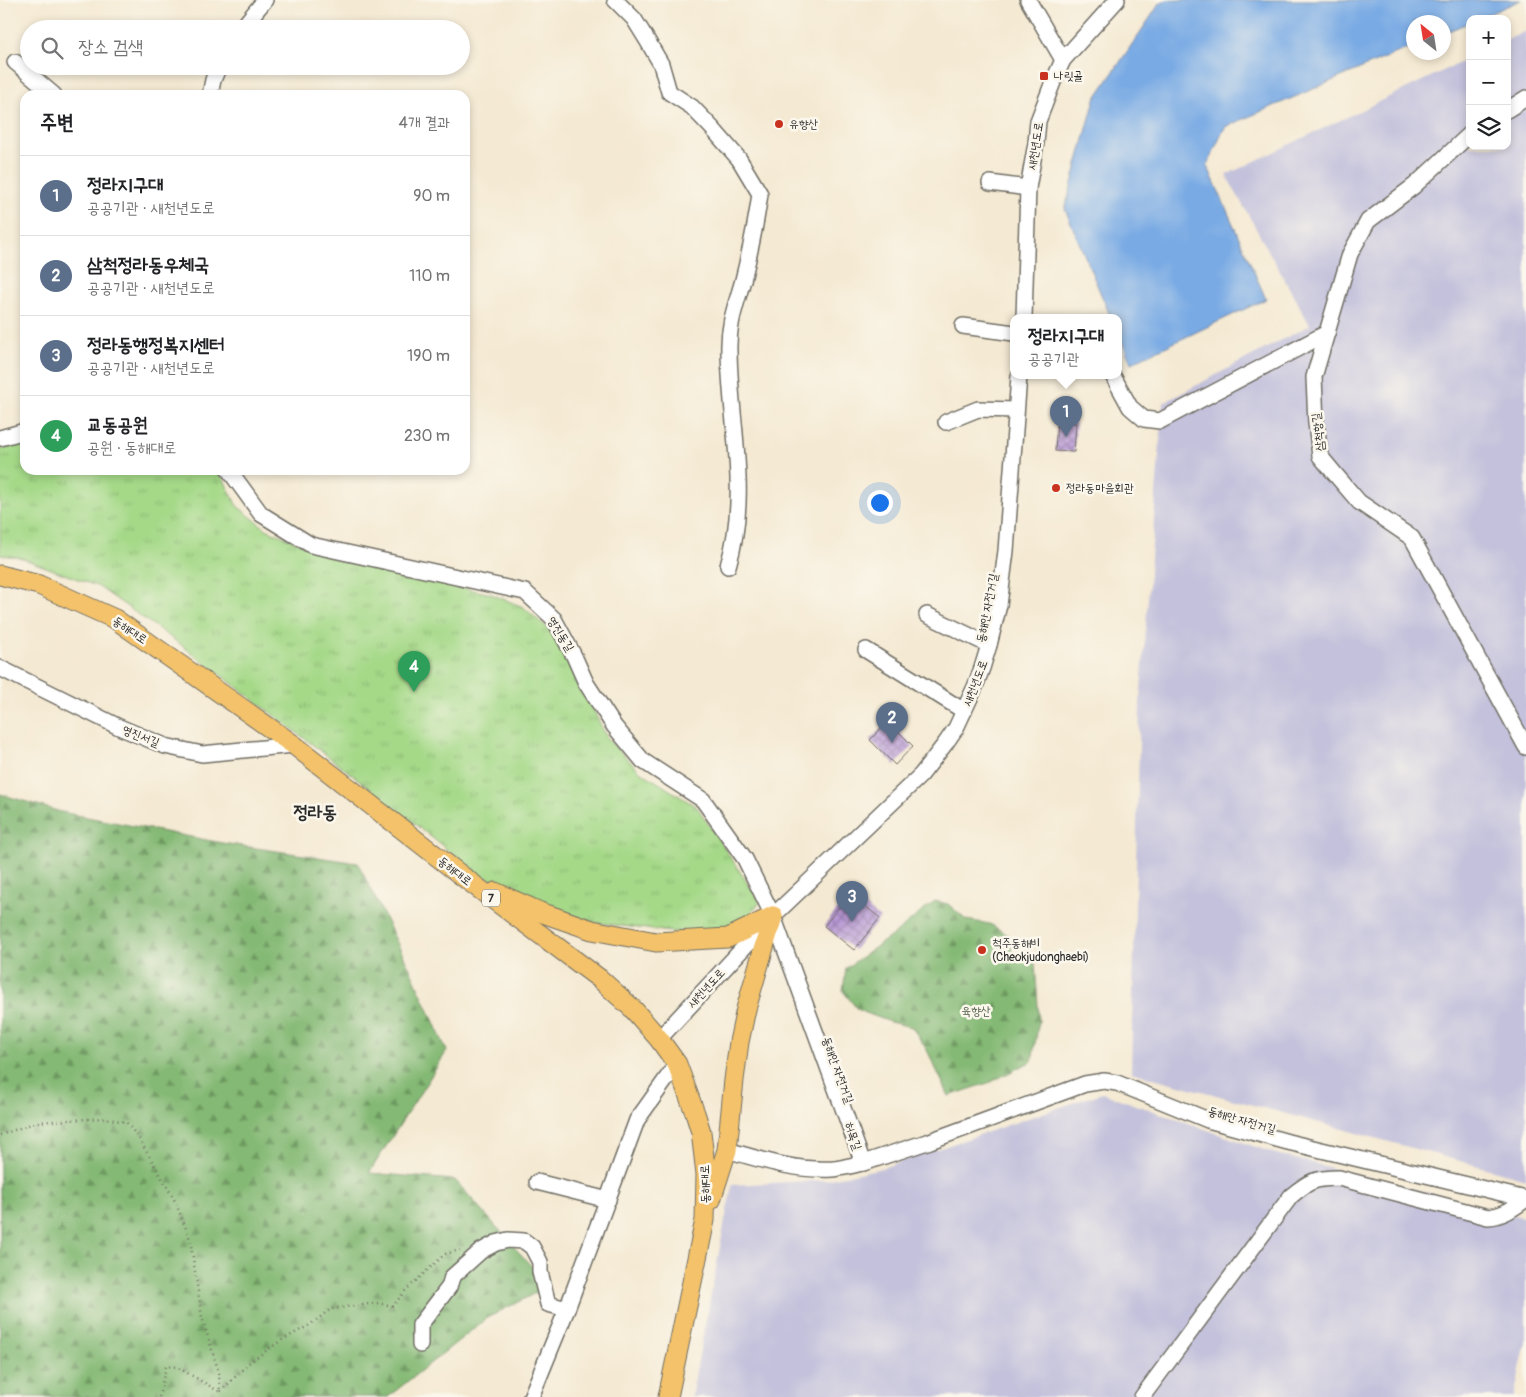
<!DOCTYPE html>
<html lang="ko">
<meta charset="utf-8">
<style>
body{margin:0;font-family:Pangolin,"Poor Story",sans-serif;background:#f6f6f6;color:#202124}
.controls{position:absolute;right:15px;top:15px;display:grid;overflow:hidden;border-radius:10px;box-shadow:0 2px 8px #0003}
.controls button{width:45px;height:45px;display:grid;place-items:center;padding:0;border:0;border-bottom:1px solid #e0e0e0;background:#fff;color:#202124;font:25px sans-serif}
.compass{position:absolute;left:1406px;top:15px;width:45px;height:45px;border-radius:50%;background:#fff;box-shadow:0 2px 8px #0003;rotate:330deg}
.you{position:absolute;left:879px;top:502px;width:18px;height:18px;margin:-12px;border:4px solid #fff;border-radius:50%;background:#1a73e8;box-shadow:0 0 0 8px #1a73e833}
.badge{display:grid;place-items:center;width:32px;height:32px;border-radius:50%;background:#c8321e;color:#fff;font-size:16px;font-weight:700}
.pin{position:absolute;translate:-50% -41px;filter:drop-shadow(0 1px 2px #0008)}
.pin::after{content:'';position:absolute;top:26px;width:18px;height:15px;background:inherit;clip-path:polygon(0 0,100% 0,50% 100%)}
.popup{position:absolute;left:1010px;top:314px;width:112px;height:65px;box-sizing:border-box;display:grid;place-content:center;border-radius:10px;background:#fff;filter:drop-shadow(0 1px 4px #0005);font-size:16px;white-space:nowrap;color:#757577}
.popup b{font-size:19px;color:#202124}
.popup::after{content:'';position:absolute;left:50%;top:100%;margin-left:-10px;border:10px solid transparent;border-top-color:#fff}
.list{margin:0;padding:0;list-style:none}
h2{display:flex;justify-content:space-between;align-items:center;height:65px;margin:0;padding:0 20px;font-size:21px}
h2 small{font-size:16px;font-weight:400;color:#757577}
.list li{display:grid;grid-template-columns:32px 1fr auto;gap:15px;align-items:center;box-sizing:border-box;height:80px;padding:0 20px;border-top:1px solid #e0e0e0}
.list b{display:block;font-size:19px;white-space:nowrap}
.list p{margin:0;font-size:16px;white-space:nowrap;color:#757577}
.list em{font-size:16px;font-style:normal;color:#757577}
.icon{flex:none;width:28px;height:28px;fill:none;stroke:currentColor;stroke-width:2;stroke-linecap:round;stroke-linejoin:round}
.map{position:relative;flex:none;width:1526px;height:1397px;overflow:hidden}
.search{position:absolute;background:#fff;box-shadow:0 2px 8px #0003;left:20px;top:20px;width:450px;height:55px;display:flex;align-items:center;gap:12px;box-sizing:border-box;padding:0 18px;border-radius:28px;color:#757577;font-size:19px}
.panel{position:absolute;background:#fff;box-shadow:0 2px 8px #0003;left:20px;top:90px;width:450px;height:385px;border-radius:15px}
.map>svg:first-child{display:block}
.industrial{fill:#c3c1db}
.forest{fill:url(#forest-firs);stroke:#587250}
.park{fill:url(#park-tufts);stroke:#68825a}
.water{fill:#79aae4;stroke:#526a88}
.building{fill:url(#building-cross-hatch)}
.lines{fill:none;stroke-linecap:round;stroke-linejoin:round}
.minor-casing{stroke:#716e65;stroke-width:18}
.major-casing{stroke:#716e65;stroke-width:21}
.path{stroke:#716e65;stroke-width:2.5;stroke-dasharray:1 4;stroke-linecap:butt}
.minor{stroke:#fff;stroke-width:15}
.major{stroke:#f3c26a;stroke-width:19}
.poi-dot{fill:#c8321e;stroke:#fbf7ec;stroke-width:2}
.labels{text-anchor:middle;stroke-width:5;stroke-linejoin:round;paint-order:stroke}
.shield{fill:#fbf7ec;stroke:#696865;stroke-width:1}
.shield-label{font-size:11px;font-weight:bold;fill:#2b2b2b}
.poi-label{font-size:12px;fill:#2b2b2b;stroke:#fbf7ec;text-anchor:start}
.street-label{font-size:12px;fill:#2b2b2b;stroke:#fbf7ec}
.park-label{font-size:12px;fill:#4a5642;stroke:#fbf7ec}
.district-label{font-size:18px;font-weight:bold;fill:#2b2b2b;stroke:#fbf7ec}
</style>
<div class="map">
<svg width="1526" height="1397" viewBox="0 0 1526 1397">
<defs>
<pattern id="forest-firs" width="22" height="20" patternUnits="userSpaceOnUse" patternTransform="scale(1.25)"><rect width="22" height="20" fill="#84b974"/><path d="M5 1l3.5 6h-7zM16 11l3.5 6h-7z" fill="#6c975f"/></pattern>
<pattern id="park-tufts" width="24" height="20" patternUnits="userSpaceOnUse" patternTransform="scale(1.25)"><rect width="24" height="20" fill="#a5d988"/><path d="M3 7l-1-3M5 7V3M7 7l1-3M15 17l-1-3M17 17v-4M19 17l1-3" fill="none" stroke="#8eba76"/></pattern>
<pattern id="building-cross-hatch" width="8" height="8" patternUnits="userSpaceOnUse" patternTransform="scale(1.25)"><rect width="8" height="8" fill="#b899d5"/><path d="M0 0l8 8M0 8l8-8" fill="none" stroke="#967dad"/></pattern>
</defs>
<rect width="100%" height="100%" fill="#fbf7ec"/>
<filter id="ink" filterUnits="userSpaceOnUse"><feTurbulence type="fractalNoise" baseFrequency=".02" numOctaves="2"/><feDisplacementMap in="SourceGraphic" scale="10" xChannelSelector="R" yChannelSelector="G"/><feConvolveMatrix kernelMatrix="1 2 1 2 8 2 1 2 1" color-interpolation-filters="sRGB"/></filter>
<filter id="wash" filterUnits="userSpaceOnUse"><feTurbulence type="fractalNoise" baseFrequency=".0096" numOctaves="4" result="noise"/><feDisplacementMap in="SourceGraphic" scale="20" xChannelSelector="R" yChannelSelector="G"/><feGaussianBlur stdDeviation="1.12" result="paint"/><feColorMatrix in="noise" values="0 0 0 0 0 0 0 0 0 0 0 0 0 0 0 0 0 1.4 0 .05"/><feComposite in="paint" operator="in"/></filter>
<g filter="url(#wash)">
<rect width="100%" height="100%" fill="#f4e9d2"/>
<g class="industrial">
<path d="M1526,31V1179L1131,1072L1140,702L1163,403L1310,325L1226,175L1470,58V146H1507V40Z"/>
<path d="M1102,1093L1273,1153L1526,1218V1342L1514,1397H691L732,1185L826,1180L882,1168Z"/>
</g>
<g class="forest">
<path d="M0,794L61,812L222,843L358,863L411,971L447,1051L369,1173L455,1180L549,1286L487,1318L388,1397H0Z"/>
<path d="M935,901L948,904L966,920L990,924L1011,937L1012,960L1035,962L1039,1021L1032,1061L991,1082L949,1096L927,1050L912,1027L890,1022L858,1010L843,991L846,968L897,932Z"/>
</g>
<path class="park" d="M25,442V470H219L237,506L266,529L340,561L491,594L523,607L557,636L608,740L641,772L697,807L760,902L742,922L715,930L672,932L590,922L478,874L358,779L180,644L99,587L19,557L0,555V450Z"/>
<path class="water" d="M1166,0H1521L1477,19H1470V22L1444,33V22H1414L1413,46L1225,127L1207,165L1266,299L1131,363L1119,335L1118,318H1111L1065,209L1095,99L1160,3Z"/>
<g id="blocks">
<g class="building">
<path d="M1057,421L1076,423L1074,452L1055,451Z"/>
<path d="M888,721L913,746L895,765L870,740Z"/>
<path d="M850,894L880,918L854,950L824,926Z"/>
</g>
</g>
</g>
<g filter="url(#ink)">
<use href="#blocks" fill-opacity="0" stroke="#716e65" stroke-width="1"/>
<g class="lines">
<g class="minor-casing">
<g id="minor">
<path d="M615,0L634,19L647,40L661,64L669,92L692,107L712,128L739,159L760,194C756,223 750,252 743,280C736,305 728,324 729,351C730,425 750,492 728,566"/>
<path d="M1028,0L1063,60"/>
<path d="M241,29L265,0"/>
<path d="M15,62L54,95"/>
<path d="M210,95L213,80L219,66"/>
<path d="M1507,110L1526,98"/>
<path d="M1470,134L1414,186L1368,221L1350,254L1314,377L1316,423L1320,456L1335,474L1359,502L1412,538L1526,747"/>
<path d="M990,183L1028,188"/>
<path d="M1024,318L1028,188L1036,143L1038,121L1053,82L1063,60L1117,0"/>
<path d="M963,326L1014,333"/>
<path d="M1113,376L1130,407L1144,419L1160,421L1327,333"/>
<path d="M946,422L978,409L1016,410"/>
<path d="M0,438L25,431"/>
<path d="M229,470L261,514L311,545L525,592L554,619L574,656L586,683L614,726L643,761L703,800L745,859L773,916L863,1163L930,1141L1085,1084L1104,1081L1117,1083L1208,1120L1288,1142L1526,1199"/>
<path d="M927,615L989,645"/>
<path d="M866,650L964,711"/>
<path d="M0,668L119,727L165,746L202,754L294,745"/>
<path d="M659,1039L773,916L921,775L945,744L956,728L975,687L982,668L989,645L999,605L1006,551L1019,376"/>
<path d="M727,1150C761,1160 796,1171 833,1169C843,1168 853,1165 863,1163"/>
<path d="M537,1182L608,1200"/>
<path d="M420,1345V1325L449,1287L452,1277L481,1251L496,1243L508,1240L524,1241L532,1247L540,1262V1272L548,1304L567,1309"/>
<path d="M531,1397L567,1309L637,1120L677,1064"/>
<path d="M1142,1397L1291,1196C1309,1181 1315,1178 1339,1178L1488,1217C1503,1216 1514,1208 1526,1199"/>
</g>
</g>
<g class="major-casing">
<g id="major">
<path d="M0,575L39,585L115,619L294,745L466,879L600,979L633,1009L659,1039L677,1064L695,1113L701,1132L706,1174L705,1220L668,1397"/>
<path d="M495,892L540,912L592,930L656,942L728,938L773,916"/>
<path d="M711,1200L727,1150L734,1080L739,1042L746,1009L773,916"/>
</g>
</g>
<g class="path">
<path d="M0,1135L37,1122L104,1118L126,1122L138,1137L159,1173L175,1201L190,1239L202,1317L219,1373L220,1392L251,1361L282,1340L308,1326L331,1309L377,1303L393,1306L405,1291L445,1254L460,1250"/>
<path d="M159,1397L166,1366L177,1367L220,1392"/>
</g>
<use href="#minor" class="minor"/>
<use href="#major" class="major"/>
</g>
</g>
<g class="poi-dot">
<rect x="1039" y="71" width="10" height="10" rx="2.5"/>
<circle cx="779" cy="124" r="5"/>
<circle cx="1056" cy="488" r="5"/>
<circle cx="982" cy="950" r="5"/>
</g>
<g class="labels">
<rect class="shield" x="482" y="889.5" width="18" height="17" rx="4"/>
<g class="shield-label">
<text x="491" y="902">7</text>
</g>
<g class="poi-label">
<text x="1054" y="80">나릿골</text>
<text x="789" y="128">유향산</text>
<text x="1066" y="492">정라동마을회관</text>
<text x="992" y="947">척주동해비<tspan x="992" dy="14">(Cheokjudonghaebi)</tspan></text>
</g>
<g class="street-label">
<text transform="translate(1035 146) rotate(-81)" y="4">새천년도로</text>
<text transform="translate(1318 432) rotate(-97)" y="4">삼척항길</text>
<text transform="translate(987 608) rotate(-79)" y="4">동해안 자전거길</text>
<text transform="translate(130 630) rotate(34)" y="4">동해대로</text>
<text transform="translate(561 634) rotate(58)" y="4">영진동길</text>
<text transform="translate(975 683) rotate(-69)" y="4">새천년도로</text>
<text transform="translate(141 736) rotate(22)" y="4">영진서길</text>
<text transform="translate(455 871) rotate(38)" y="4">동해대로</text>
<text transform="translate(706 988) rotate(-47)" y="4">새천년도로</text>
<text transform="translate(838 1070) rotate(70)" y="4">동해안 자전거길</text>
<text transform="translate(1242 1120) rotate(16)" y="4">동해안 자전거길</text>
<text transform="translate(853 1136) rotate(70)" y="4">허목길</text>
<text transform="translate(705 1184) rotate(-91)" y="4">동해대로</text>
</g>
<g class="park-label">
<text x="976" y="1015">육향산</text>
</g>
<g class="district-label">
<text x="315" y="818">정라동</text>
</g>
</g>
</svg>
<div class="controls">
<button>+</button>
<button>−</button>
<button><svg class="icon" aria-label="layers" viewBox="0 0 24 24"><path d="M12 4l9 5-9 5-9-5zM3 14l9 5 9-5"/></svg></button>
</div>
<svg class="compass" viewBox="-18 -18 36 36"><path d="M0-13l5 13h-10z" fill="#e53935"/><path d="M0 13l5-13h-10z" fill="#757577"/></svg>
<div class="you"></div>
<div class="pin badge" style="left:1066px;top:437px;background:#5c6f8a">1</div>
<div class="popup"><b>정라지구대</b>공공기관</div>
<div class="pin badge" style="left:892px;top:743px;background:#5c6f8a">2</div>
<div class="pin badge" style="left:852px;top:922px;background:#5c6f8a">3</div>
<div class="pin badge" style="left:414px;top:692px;background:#2e9e5b">4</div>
<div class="search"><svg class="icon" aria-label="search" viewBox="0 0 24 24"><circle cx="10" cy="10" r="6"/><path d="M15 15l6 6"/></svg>장소 검색</div>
<section class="panel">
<h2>주변<small>4개 결과</small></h2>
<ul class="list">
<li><span class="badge" style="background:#5c6f8a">1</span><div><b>정라지구대</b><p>공공기관 · 새천년도로</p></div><em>90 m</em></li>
<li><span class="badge" style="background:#5c6f8a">2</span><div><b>삼척정라동우체국</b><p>공공기관 · 새천년도로</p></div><em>110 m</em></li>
<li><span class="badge" style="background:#5c6f8a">3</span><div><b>정라동행정복지센터</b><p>공공기관 · 새천년도로</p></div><em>190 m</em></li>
<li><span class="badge" style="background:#2e9e5b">4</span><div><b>교동공원</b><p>공원 · 동해대로</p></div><em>230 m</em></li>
</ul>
</section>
</div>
